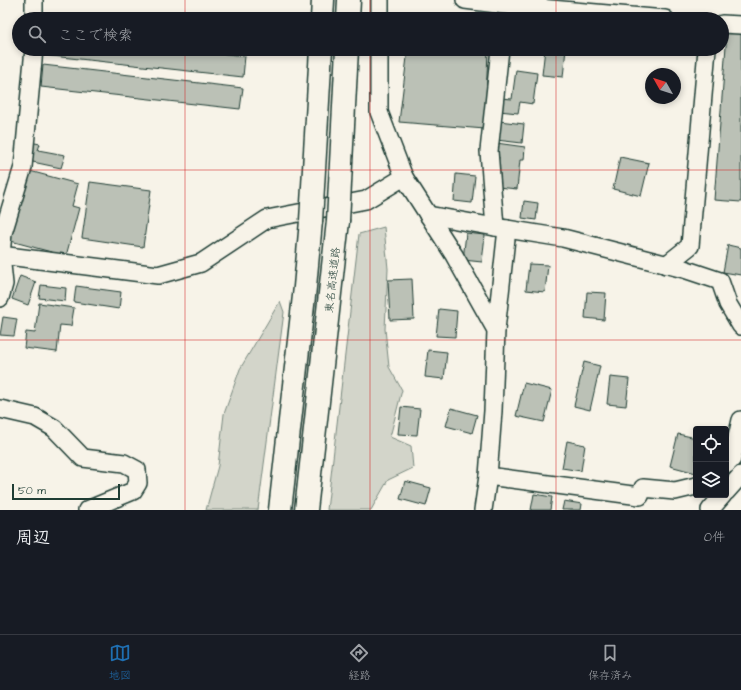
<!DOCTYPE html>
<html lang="ja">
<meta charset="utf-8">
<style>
body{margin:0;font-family:"Architects Daughter","Klee One",sans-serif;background:#242831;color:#f1f3f6}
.controls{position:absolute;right:12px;bottom:12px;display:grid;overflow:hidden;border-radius:4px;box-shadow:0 2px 6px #0003}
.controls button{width:36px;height:36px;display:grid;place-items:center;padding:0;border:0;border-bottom:1px solid #363941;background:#171b24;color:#f1f3f6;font:20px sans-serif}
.compass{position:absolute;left:645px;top:68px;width:36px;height:36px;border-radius:50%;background:#171b24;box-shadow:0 2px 6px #0003;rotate:309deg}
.scale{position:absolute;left:12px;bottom:10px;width:108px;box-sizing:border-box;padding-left:4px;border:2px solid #1f3d34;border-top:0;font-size:11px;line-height:14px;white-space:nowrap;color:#1f3d34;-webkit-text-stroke:3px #f7f3e8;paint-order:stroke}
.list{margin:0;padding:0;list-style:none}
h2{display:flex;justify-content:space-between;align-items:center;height:52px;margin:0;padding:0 16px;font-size:17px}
h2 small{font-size:13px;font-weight:400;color:#9ea1a6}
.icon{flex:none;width:22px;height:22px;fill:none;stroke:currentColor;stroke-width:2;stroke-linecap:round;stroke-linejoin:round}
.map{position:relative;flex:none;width:741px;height:510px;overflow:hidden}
.search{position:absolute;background:#171b24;box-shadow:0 2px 6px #0003;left:12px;right:12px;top:12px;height:44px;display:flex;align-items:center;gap:10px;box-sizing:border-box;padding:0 14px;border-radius:22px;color:#9ea1a6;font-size:15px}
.sheet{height:124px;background:#171b24}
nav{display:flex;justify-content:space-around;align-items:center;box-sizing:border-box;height:56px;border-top:1px solid #363941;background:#171b24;font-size:11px;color:#9ea1a6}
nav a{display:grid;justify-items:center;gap:2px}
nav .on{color:#1f6fb2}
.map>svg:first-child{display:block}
.green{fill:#d3d5ca;stroke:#79897f}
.building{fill:#bbc1b6;stroke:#1f3d34}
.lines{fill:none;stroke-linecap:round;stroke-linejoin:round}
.minor-casing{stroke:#1f3d34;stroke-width:20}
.highway-casing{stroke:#1f3d34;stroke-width:25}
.minor{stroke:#f7f3e8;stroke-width:17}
.highway{stroke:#f7f3e8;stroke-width:22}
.highway-bridge-casing{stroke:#1f3d34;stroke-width:25;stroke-linecap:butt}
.highway-bridge{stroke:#f7f3e8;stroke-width:22}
.grid{fill:none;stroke:#d62828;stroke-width:1;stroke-opacity:0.55}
.labels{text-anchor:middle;stroke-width:3;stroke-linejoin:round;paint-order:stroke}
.street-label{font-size:11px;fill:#1f3d34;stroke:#f7f3e8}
</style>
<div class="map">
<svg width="741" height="510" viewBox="0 0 741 510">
<rect width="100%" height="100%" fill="#f7f3e8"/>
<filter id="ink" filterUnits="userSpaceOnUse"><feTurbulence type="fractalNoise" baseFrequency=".025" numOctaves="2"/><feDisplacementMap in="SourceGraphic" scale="8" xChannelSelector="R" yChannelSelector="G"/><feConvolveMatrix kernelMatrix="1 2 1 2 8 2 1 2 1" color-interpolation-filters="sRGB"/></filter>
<g filter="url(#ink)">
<g class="green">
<path d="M384,227L388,269L385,329L389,367L402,390L390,437L411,446L413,468L388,480L371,510H327L359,234Z"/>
<path d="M280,301L284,312L258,510H206L218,466L224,414L240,369Z"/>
</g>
<g class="building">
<path d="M727,33L741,34V202L714,200Z"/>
<path d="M44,49H183L245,56L243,77L43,55Z"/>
<path d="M408,49H488L485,129L399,122Z"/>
<path d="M545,49H566L563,77L542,75Z"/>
<path d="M43,65L243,88L240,109L41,87Z"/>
<path d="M516,70L537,73L533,104L520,102L518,113L499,111L501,98L512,99Z"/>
<path d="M499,121L524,124L522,143L496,140Z"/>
<path d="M30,142L40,144L38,150L65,155L61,168L28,161Z"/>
<path d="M496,143L525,147L524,160H520L517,189L498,187L500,175L497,174L499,157L495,156Z"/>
<path d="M620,157L649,163L641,196L613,189Z"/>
<path d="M26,170L78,184L72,206L79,208L66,256L7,240Z"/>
<path d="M456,174L475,176L472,203L454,201Z"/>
<path d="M90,182L151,190L143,247L82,238Z"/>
<path d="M524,201L538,203L536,220L522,218Z"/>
<path d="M466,233L485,235L482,262L463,260Z"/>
<path d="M728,245L741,248V275L723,272Z"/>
<path d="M529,264L548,265L545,292L526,290Z"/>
<path d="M20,276L36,282L28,305L12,299Z"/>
<path d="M412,279L414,319L390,320L388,280Z"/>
<path d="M41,285L66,288L65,301L39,298Z"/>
<path d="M76,286L121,292L119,309L74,302Z"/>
<path d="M587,292L606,293L604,320L585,318Z"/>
<path d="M39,303L74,308L71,326L60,325L57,352L24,348L26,332L35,333Z"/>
<path d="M439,309L457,311L455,337L436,336Z"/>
<path d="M3,317L17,319L14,336L0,335Z"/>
<path d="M428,350L447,352L444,379L425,377Z"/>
<path d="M584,362L600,366L590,410L574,406Z"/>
<path d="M610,377L629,379L626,406L607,404Z"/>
<path d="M524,383L552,390L544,422L516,416Z"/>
<path d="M401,407L420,409L417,435L398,434Z"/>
<path d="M451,408L477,415L472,433L446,426Z"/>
<path d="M678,434L696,438V473L670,466Z"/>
<path d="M567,441L585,445L581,471L562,468Z"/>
<path d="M405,481L431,488L426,506L400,499Z"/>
<path d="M534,494L552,497L550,510H531Z"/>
<path d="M564,501L582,504L581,510H562Z"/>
</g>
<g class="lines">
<g class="minor-casing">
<g id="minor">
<path d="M465,0L505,5L665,19"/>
<path d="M34,19V0"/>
<path d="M380,19V0"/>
<path d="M722,24L741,25"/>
<path d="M379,49V112L404,177L454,255L496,330L493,411L488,476L483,510"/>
<path d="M428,215L495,227L563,238L684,269L720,281L728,304L741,326"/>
<path d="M495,227L489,151L500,49"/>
<path d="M0,255L158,275L201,263L267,219L366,200L404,177"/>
<path d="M666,265L690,246L707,49"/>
<path d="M0,298L4,284L1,255L3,233L23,167L34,49"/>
<path d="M496,330L507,229"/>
<path d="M0,409L35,417L54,428L83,458L124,463L137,470L138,483L133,491L87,510"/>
<path d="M726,465L732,459L741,420"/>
<path d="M488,476L640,496L643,488L675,491L696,486"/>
<path d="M726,492L741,475"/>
<path d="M710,510L723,495"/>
</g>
</g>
<g class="highway-casing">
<g id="highway">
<path d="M322,19L323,0"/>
<path d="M348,19L349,0"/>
<path d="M280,510L305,287L311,221"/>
<path d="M306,510L338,221"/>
</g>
</g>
<use href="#minor" class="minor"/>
<use href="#highway" class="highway"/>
<g class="highway-bridge-casing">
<g id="highway-bridge">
<path d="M311,221L321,49"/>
<path d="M338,221L347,49"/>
</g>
</g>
<use href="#highway-bridge" class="highway-bridge"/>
</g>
</g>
<path class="grid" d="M185,0V19M370,0V19M556,0V19M185,49V510M370,49V510M556,49V510M0,170H741M0,340H741"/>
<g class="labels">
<g class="street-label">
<text transform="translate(332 280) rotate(-84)" y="4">東名高速道路</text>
</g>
</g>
</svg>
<div class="controls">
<button><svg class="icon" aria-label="locate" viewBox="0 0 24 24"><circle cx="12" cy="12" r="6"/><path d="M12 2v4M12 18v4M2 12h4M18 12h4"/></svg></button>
<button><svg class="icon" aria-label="layers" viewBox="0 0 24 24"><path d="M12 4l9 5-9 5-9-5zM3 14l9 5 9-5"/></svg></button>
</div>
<svg class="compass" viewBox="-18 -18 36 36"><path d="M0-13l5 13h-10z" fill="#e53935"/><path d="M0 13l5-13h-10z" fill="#9ea1a6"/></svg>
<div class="scale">50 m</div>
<div class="search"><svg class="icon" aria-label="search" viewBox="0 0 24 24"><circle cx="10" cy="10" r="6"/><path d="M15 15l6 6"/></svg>ここで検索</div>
</div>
<section class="sheet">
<h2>周辺<small>0件</small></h2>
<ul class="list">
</ul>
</section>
<nav>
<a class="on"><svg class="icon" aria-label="map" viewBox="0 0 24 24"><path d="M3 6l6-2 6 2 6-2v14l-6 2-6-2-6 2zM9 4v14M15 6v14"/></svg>地図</a>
<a><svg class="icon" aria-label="directions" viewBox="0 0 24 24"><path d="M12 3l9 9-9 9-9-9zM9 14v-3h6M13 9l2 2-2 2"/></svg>経路</a>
<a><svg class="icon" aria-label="saved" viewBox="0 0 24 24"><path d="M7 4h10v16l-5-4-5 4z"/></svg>保存済み</a>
</nav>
